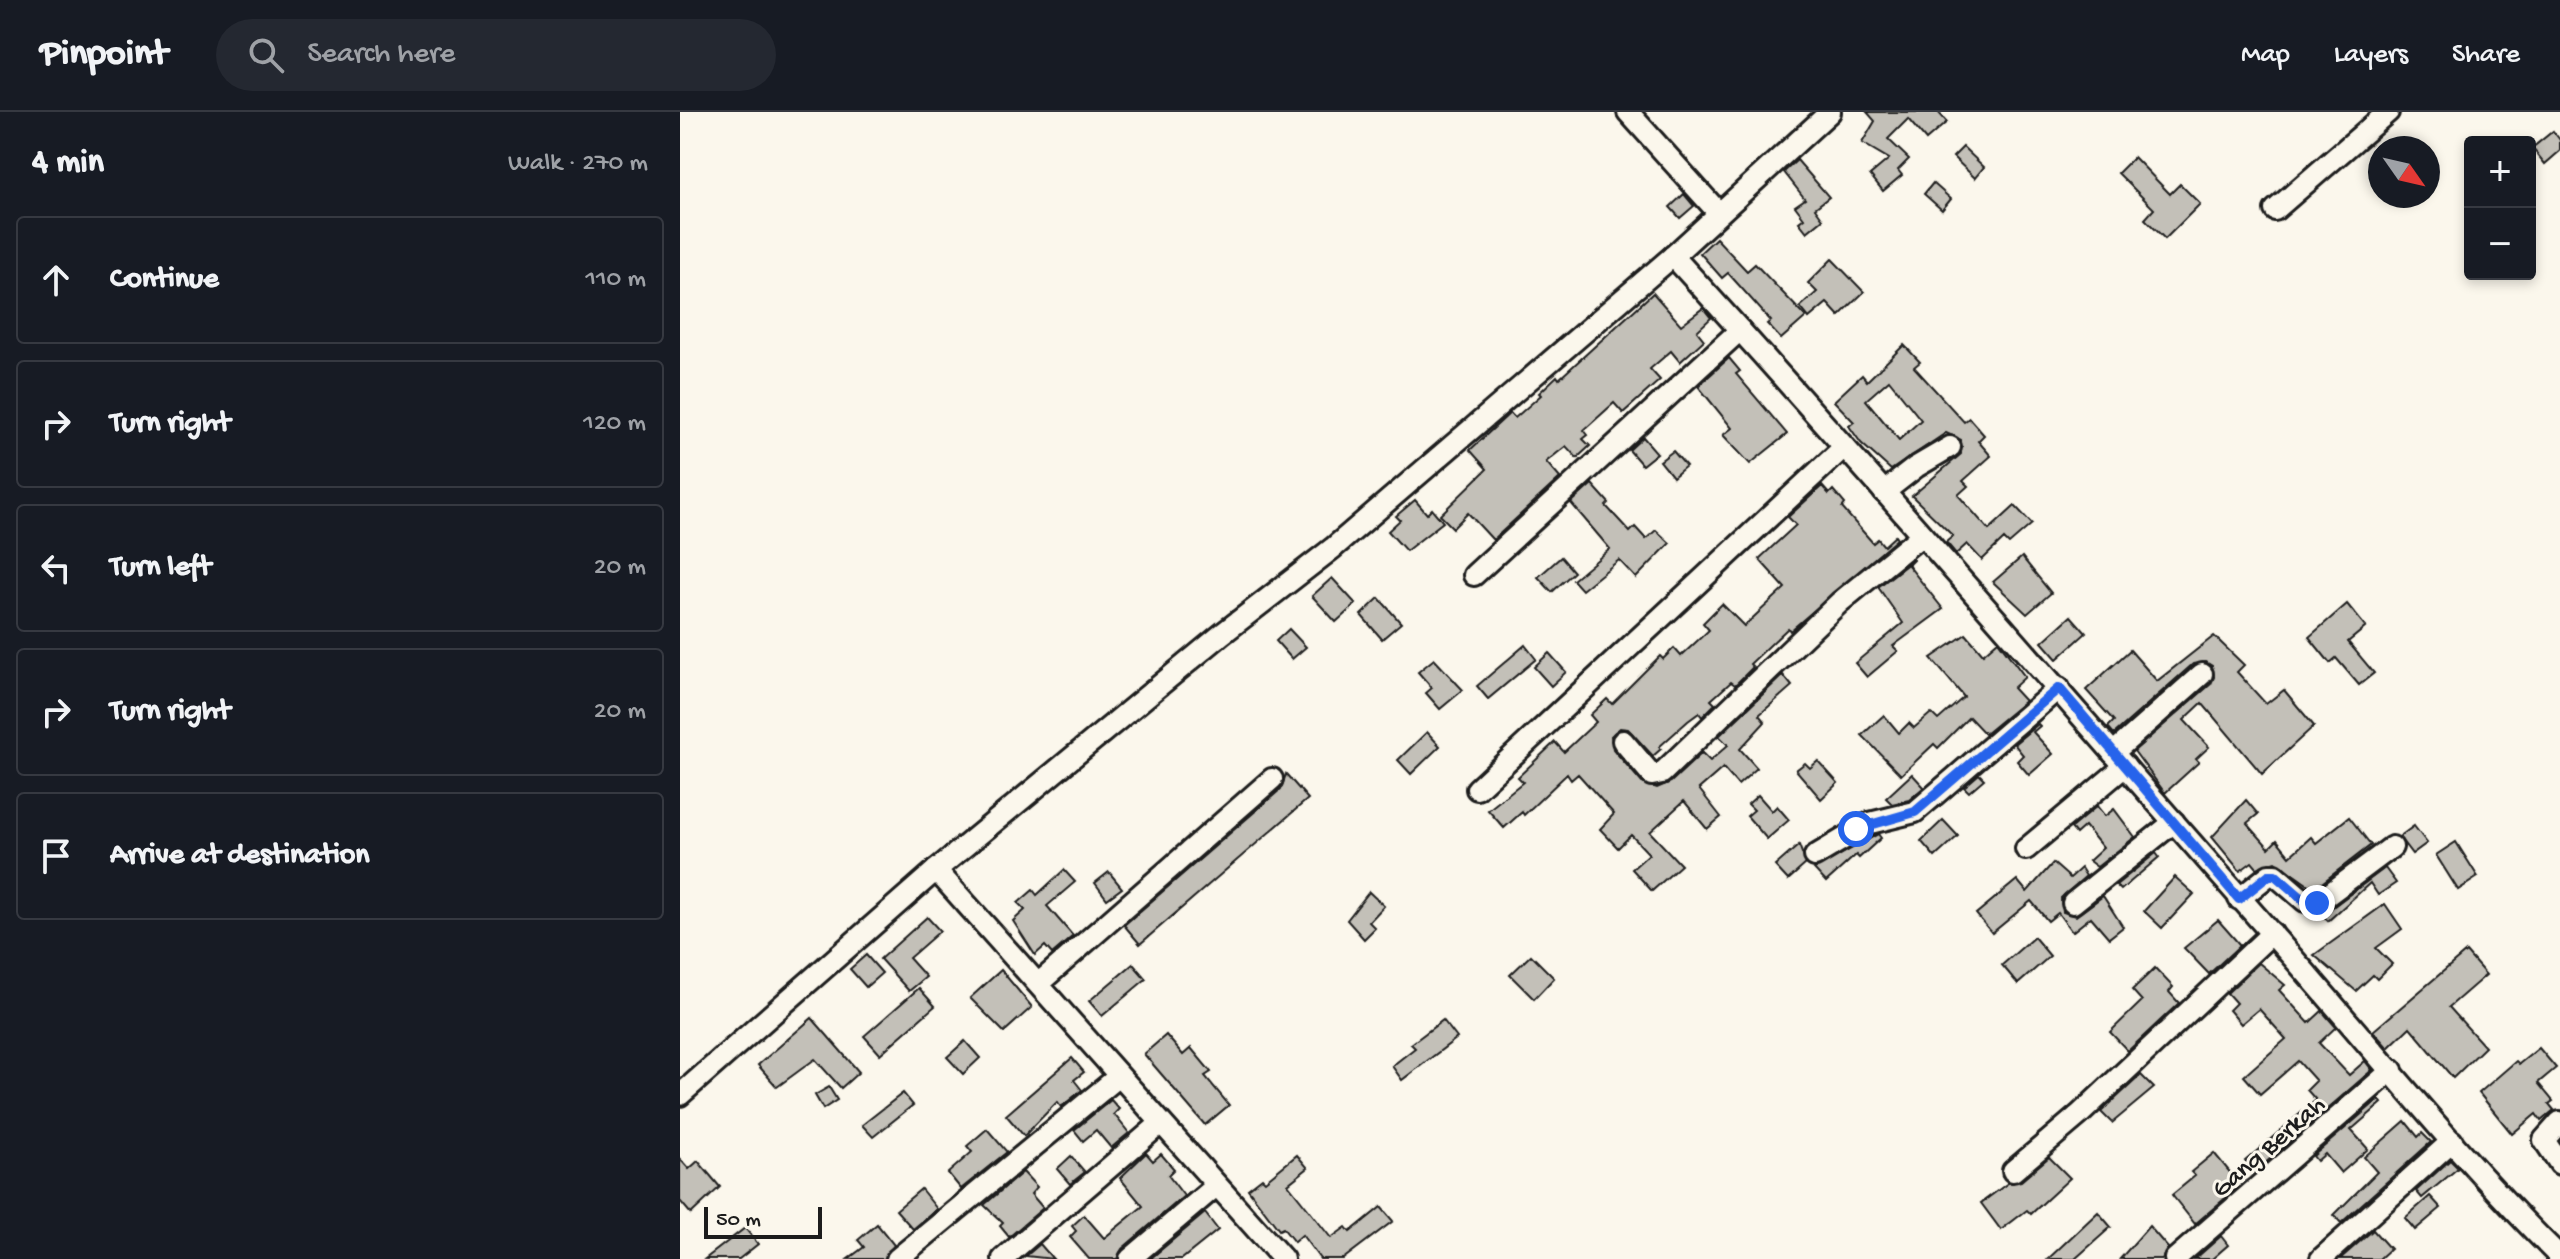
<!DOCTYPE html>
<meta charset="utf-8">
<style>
body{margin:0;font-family:"Gochi Hand",sans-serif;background:#242831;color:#f1f3f6}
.controls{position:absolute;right:24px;top:24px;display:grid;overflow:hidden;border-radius:8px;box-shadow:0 4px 12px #0003}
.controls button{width:72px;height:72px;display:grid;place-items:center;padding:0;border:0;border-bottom:2px solid #363941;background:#171b24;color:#f1f3f6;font:40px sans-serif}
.compass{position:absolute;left:1688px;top:24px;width:72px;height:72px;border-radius:50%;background:#171b24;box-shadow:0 4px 12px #0003;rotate:124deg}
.scale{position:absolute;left:24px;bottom:20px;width:118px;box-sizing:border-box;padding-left:8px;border:4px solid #1c1c1c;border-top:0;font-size:22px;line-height:28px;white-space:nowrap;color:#1c1c1c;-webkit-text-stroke:6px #fbf7ec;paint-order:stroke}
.stop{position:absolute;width:24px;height:24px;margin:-18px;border:6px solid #2563eb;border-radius:50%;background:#fff}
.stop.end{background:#2563eb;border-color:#fff;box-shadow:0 2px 8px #0008}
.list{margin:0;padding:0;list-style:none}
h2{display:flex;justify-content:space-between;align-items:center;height:104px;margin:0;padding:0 32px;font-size:34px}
h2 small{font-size:26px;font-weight:400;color:#9ea1a6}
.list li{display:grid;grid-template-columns:52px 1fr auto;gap:24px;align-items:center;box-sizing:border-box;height:128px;margin:0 16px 16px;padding:0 16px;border:2px solid #363941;border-radius:8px}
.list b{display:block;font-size:30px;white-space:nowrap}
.list em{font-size:26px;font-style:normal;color:#9ea1a6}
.icon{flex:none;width:44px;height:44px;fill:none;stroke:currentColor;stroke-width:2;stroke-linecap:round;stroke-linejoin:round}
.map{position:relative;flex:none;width:1880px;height:1147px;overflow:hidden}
header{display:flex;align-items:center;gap:48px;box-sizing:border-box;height:112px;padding:0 40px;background:#171b24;border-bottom:2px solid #363941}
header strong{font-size:38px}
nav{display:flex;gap:44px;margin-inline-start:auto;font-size:28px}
.search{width:560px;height:72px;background:#242831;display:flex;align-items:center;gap:20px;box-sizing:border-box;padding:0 28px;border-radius:44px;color:#9ea1a6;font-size:30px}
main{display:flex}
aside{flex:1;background:#171b24}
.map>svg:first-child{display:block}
.building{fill:#c3c0b8;stroke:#1c1c1c;stroke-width:2;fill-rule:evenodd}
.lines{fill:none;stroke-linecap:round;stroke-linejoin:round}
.minor-casing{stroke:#1c1c1c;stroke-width:26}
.minor{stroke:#fbf7ec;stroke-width:20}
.route{stroke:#2563eb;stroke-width:10}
.labels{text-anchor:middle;stroke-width:6;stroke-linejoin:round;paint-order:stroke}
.street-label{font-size:26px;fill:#1c1c1c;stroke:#fbf7ec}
</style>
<header>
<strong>Pinpoint</strong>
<div class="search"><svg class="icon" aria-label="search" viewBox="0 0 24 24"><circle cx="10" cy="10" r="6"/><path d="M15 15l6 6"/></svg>Search here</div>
<nav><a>Map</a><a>Layers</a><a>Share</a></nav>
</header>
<main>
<aside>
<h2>4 min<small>Walk · 270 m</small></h2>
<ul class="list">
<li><svg class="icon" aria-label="ahead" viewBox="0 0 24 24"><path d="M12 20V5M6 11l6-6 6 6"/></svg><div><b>Continue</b></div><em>110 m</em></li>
<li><svg class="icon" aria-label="right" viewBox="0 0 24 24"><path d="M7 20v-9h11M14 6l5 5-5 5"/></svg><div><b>Turn right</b></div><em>120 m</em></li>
<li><svg class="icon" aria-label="left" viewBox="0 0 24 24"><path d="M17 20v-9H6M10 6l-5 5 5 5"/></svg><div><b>Turn left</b></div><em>20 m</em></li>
<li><svg class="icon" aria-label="right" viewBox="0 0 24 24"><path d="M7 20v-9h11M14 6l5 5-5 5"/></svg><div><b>Turn right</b></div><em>20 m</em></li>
<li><svg class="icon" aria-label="arrive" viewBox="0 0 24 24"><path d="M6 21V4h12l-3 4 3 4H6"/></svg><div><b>Arrive at destination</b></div></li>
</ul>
</aside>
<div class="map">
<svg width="1880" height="1147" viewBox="0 0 1880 1147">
<rect width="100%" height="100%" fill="#fbf7ec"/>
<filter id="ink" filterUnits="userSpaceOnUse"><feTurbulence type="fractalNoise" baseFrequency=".0125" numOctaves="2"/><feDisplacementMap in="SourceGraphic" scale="16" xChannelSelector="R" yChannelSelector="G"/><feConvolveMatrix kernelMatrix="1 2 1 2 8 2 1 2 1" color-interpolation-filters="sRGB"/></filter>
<g filter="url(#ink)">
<g class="building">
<path d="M1187,0H1258L1267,10L1246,28L1228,7L1208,27L1229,47L1218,58L1222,63L1203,79L1190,63L1209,47L1182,31L1195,9Z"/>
<path d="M1873,19L1880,28V39L1865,52L1852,36Z"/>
<path d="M1283,35L1304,55L1295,66L1273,45Z"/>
<path d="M1454,45L1490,82L1500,72L1520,92L1485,127L1465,107L1474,97L1438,61Z"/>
<path d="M1117,48L1149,85L1135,96L1143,107L1127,120L1119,110L1124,106L1115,94L1125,87L1104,60Z"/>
<path d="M1253,71L1271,87L1262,98L1244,82Z"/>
<path d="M1004,82L1014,94L1000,106L990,95Z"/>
<path d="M1036,126L1067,159L1075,152L1126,205L1101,227L1087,212L1091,209L1048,161L1042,166L1020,141Z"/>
<path d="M1152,147L1184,180L1159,204L1147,191L1129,206L1120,195L1137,180L1128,171Z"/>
<path d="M973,181L1001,213L1023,196L1031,206L1017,219L1024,228L1000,250L991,239L970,257L980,268L943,301L934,291L904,318L908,323L903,327L910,334L897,346L886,334L866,350L880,366L813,428L788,401L773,416L760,403L807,357L790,338L830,301L835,306L861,283L859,281L877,264L879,267Z"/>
<path d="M1224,233L1240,250L1234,255L1284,310L1289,306L1304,323L1298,329L1311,344L1283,369L1288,374L1278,383L1309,418L1335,394L1352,412L1329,432L1324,427L1302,448L1287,432L1276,442L1266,430L1273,424L1232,384L1281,342V328L1266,321L1211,358L1181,331L1169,314L1174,310L1154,289L1182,263L1187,269ZM1209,268L1241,308L1219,328L1186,288Z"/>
<path d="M1049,246L1060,259L1056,262L1107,322L1070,352L1043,323L1052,316L1018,274Z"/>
<path d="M963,325L977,341L962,353L949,338Z"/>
<path d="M993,339L1006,354L993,365L980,349Z"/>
<path d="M912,372L929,391L926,394L950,420L955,415L966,427L976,418L990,431L956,466L939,448L902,478L893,468L930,437L891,391Z"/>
<path d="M1142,374L1149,382L1153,378L1165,392L1162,396L1193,431L1198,427L1204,434L1215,424L1217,427L1110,519L1108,516L1070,552L1073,555L1055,573L1051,570L1031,588L1035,592L1022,605L1019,601L1008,609L979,635L981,637L973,644L948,617L940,616L931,624L933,637L962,671L977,676L991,670L1022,641L1030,649L1048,633L1039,624L1103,563L1112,574L1079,603L1085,610L1060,637L1077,656L1058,673L1043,656L1019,677L1041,705L1027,717L1004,689L970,720L1001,753L972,779L952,757L969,742L951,723L938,736L920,717L934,702L898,662L891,668L887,662L844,703L842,700L824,716L808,698L843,670L838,665L875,630L884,640L916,610L910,603L927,587L932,592L980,544L983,547L994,536L1001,544L1029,518L1023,511L1042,492L1064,514L1105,476L1079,447L1116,413L1108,405Z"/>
<path d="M735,388L747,402L752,397L763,410L726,439L708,419L720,408L716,404Z"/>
<path d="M881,445L894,460L872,480L858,465Z"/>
<path d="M1342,445L1371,481L1347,502L1313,470Z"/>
<path d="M1234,447L1228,453L1263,497L1213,534L1218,539L1187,565L1175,551L1223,511L1198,475Z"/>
<path d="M652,466L676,492L656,510L632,484Z"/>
<path d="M699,486L721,511L702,527L681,503Z"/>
<path d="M1667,492L1686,515L1668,530L1694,561L1679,573L1656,546L1650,551L1629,525Z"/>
<path d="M1391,504L1406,521L1377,547L1362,530Z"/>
<path d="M609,517L626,535L612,547L596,529Z"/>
<path d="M1286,522L1303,542L1318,529L1345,565L1333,576L1345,589L1305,622L1289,605L1258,636L1254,632L1221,663L1182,623L1204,603L1219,621L1229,611L1234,616L1251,601L1258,608L1284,585L1251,546Z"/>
<path d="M1534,524L1564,553L1557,560L1586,592L1604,578L1634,614L1582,662L1522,591L1504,608L1529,635L1516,647L1519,650L1485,681L1454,639L1531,572L1534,565L1532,554L1525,550L1513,552L1434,622L1428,615L1434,609L1406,578L1450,538L1477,569Z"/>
<path d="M845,533L856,547L808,587L797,574Z"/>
<path d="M869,541L886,560L871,574L854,555Z"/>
<path d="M754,547L783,578L760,597L746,581L752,576L738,560Z"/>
<path d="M1358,612L1360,614L1353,620L1373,642L1349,663L1337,649L1343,643L1334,632Z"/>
<path d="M747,620L760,634L731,662L718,648Z"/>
<path d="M1138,649L1158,671L1141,687L1116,658L1125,651L1130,656Z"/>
<path d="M606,662L628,687L460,832L444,813L601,677Z"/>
<path d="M1232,662L1244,675L1229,688L1212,692L1206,686Z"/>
<path d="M1299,662L1304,667L1289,680L1284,675Z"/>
<path d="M1078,683L1092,699L1097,694L1109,708L1087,727L1067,704L1074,698L1068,692Z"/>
<path d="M1566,688L1578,702L1567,711L1589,736L1597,728L1610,744L1631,725L1636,731L1669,705L1691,733L1634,777L1596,750L1577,756L1572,750L1560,759L1532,725Z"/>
<path d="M1417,694L1425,704L1434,697L1455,725L1417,755L1409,749L1423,736L1405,714L1396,722L1391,716Z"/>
<path d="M1263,708L1278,724L1255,745L1241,729Z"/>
<path d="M1734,714L1747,731L1732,742L1719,725Z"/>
<path d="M1198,722L1201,726L1179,746L1176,743L1146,770L1134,757Z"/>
<path d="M1776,730L1798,765L1778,778L1756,743Z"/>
<path d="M1119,733L1126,752L1108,768L1095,754Z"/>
<path d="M1476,741L1479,745L1441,778L1436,773Z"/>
<path d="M1373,751L1390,766L1401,756L1406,764L1381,786L1383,800L1396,804L1423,784L1443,815L1429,826L1411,805L1392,820L1378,801L1368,809L1351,789L1312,821L1296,802L1337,768L1347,780Z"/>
<path d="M1705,756L1716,771L1698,783L1690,771L1648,809L1642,803Z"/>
<path d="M384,758L395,770L367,794L393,824L372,842L365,834L355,843L333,809L345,798L338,791L353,778L357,783Z"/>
<path d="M429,760L442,776L427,787L415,771Z"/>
<path d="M1495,765L1514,782L1482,816L1464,799Z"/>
<path d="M689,780L704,794L689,810L695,816L684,827L667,808Z"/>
<path d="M1705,792L1722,817L1696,836L1712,852L1697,867L1693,863L1676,879L1634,843Z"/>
<path d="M247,805L260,819L229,846L246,865L229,879L200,847Z"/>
<path d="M1538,808L1560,833L1529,862L1504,836Z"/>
<path d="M1354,825L1370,844L1338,872L1322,853Z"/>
<path d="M1786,840L1806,863L1769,895L1805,935L1773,966L1730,915L1708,936L1693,919Z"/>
<path d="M186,843L202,861L186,875L170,857Z"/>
<path d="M851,843L874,866L854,887L830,863Z"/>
<path d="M1579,851L1605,873L1599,878L1629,911L1642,899L1656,915L1639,931L1669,963L1685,949L1692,958L1575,1060L1565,1049L1636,988L1627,978L1636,969L1618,949L1580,982L1564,964L1606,927L1579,897L1561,912L1549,898L1556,891L1547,881Z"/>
<path d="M453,852L466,867L422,904L409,889Z"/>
<path d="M1475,856L1493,875L1489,880L1499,891L1448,939L1430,920L1462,889L1452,878Z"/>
<path d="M321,858L352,895L324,920L290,886Z"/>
<path d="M239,876L255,894L200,942L184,924Z"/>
<path d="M132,906L179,960L161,976L135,947L97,975L78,953Z"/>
<path d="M763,908L777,926L722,968L712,954L735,936L731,932Z"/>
<path d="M486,923L503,943L511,936L531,960L525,964L549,993L525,1013L464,942Z"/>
<path d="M285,929L300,946L283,962L267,945Z"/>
<path d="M1859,936L1876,956L1858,971L1873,989L1869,992L1874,998L1861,1009L1856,1002L1832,1022L1799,981L1836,949L1839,952Z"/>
<path d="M392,946L404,960L394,968L402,978L381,995L377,990L344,1024L326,1003Z"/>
<path d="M1461,963L1474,976L1432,1011L1421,1000Z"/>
<path d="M149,975L157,988L143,997L135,983Z"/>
<path d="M223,981L233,993L193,1025L182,1013Z"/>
<path d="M1699,987L1702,991L1671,1018L1688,1037L1661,1061L1645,1042L1637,1049L1633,1044Z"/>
<path d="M431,988L439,997L434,1002L449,1021L431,1036L416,1018L403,1029L394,1018Z"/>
<path d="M1725,1009L1738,1025L1742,1021L1751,1030L1661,1111L1654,1103L1697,1060L1684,1045Z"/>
<path d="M307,1017L327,1040L281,1077L268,1061L292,1040L287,1034Z"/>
<path d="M466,1041L473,1049L481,1042L494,1057L488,1063L504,1084L442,1137L437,1147H409L390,1125L396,1119L392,1114L404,1103L424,1126L463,1094L440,1066Z"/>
<path d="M1534,1041L1553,1064L1549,1068L1556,1077L1515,1112L1492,1083L1515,1064L1511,1060Z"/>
<path d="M617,1043L628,1056L608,1072L651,1126L666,1115L670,1120L701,1095L713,1109L663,1147H640L622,1123L614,1130L603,1116L599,1118L568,1077L582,1066L585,1069Z"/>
<path d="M391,1044L405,1060L390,1072L377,1057Z"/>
<path d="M1369,1045L1390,1066L1351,1102L1347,1098L1321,1118L1301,1091L1328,1071L1341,1069Z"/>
<path d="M0,1047L9,1057L18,1049L40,1075L11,1102L0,1089Z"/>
<path d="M1770,1048L1778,1056L1742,1086L1736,1079Z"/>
<path d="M343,1060L357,1075L351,1082L363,1096L329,1125L320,1114L323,1111L304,1093Z"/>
<path d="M241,1077L257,1097L233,1117L216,1098Z"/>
<path d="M1750,1084L1761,1096L1735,1118L1725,1106Z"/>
<path d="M1418,1100L1431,1115L1395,1147H1368Z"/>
<path d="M525,1101L538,1118L502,1147H470Z"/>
<path d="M197,1112L214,1133L204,1147H168L184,1135L178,1128Z"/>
<path d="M1469,1114L1488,1136L1482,1147H1440Z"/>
<path d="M65,1116L78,1132L59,1147H25Z"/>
<path d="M1693,1118L1710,1137L1699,1147H1660Z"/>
<path d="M1541,1124L1548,1133L1532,1147H1515Z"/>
<path d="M360,1132L373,1147L346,1144Z"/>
</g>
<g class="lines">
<g class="minor-casing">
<g id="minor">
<path d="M948,0L1037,99"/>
<path d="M1595,98L1708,0"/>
<path d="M993,144C1201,372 1402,607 1607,839C1697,941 1783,1050 1880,1145"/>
<path d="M1204,380L1236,355L1270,335"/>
<path d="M794,463L1060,218"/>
<path d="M943,629L972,663L982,661L1160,490L1242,423"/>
<path d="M1433,641L1522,562"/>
<path d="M797,677L1162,337"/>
<path d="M1346,737L1445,654"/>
<path d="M1135,744L1190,711L1235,700L1379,576"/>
<path d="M256,758L603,1147"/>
<path d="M1559,787L1589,763H1595L1625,789L1637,791L1712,735"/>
<path d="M1393,791L1494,710"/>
<path d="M359,871L592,667"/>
<path d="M0,983L256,758L542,522L653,436L993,144L1150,0"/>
<path d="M1880,1010L1864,1028L1880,1052"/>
<path d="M1333,1059L1399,1003L1592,821"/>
<path d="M217,1147L438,965"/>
<path d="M323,1147L481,1011"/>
<path d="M450,1147L536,1074"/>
<path d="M1495,1147L1712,958"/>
<path d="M1641,1147L1772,1029"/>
</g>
</g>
<use href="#minor" class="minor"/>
</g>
</g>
<g class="lines" filter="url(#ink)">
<path class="route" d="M1176,717L1235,700L1379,576L1559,787L1589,763H1595L1625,789L1637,791"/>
</g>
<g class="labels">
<g class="street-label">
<text transform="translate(1587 1033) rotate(-41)" y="9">Gang Berkah</text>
</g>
</g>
</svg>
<div class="controls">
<button>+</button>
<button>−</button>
</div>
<svg class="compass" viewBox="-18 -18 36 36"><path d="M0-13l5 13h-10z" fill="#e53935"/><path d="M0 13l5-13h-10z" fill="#9ea1a6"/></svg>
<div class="scale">50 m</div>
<div class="stop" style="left:1176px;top:717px"></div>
<div class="stop end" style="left:1637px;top:791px"></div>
</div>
</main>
